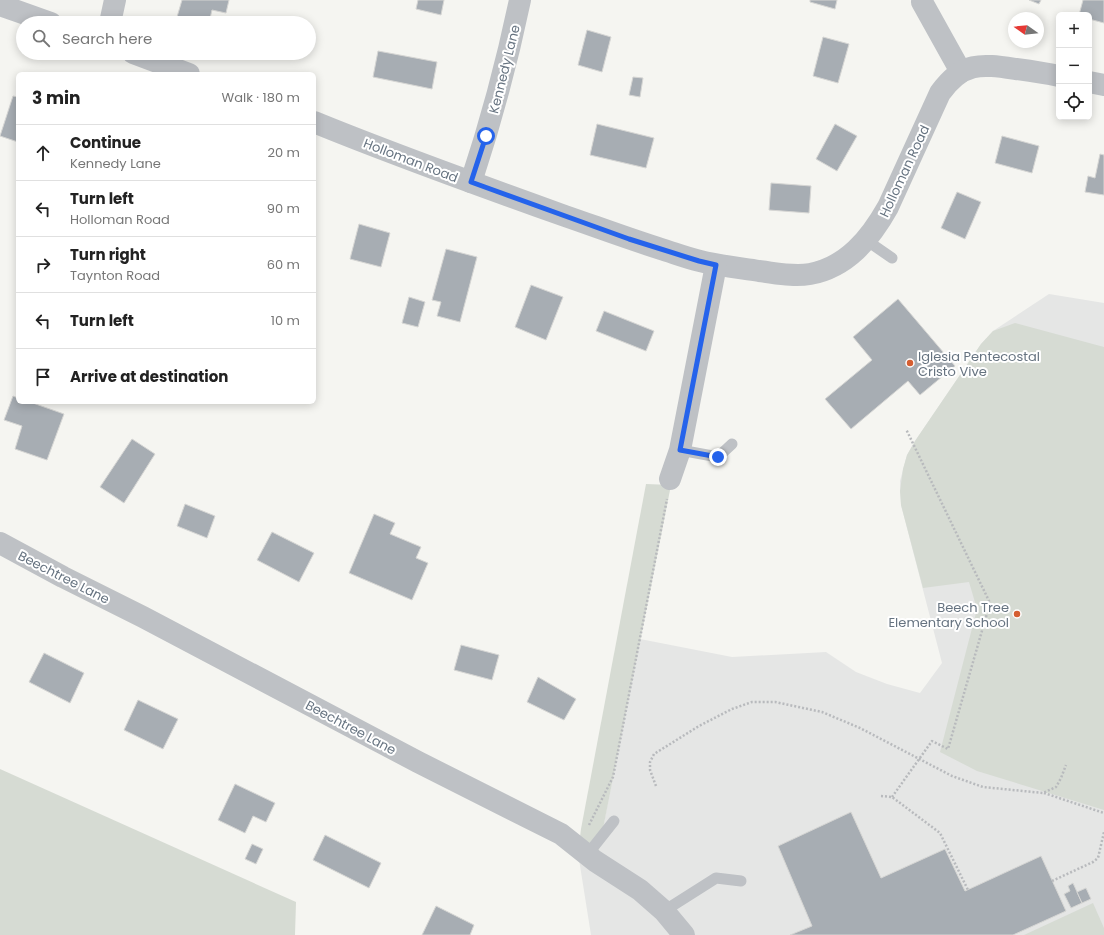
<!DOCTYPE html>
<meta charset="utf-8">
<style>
body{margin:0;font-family:Poppins,sans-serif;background:#f6f6f6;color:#222}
.controls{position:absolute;right:12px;top:12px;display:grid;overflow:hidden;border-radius:6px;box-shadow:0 2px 10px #0003}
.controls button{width:36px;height:36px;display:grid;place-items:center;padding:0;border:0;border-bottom:1px solid #e0e0e0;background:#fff;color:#222;font:20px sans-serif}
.compass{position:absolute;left:1008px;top:12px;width:36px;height:36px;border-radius:50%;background:#fff;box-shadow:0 2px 10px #0003;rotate:285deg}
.stop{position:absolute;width:12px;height:12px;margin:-9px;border:3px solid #2563eb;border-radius:50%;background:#fff}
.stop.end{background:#2563eb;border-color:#fff;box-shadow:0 1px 4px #0008}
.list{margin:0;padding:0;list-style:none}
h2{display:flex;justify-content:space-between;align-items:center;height:52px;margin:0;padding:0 16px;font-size:17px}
h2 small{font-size:13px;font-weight:400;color:#767676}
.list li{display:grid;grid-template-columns:26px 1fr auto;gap:12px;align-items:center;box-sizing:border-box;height:56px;padding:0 16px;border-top:1px solid #e0e0e0}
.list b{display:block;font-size:15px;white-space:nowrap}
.list p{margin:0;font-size:13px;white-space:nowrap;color:#767676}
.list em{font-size:13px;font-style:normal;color:#767676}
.icon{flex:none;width:22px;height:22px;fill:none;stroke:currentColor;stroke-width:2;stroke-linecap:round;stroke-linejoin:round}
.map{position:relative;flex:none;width:1104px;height:935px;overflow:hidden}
.search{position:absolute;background:#fff;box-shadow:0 2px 10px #0003;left:16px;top:16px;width:300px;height:44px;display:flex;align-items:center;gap:10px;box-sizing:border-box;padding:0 14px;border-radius:22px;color:#767676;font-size:15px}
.panel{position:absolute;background:#fff;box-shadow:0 2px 10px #0003;left:16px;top:72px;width:300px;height:332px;border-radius:6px}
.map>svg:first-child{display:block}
.built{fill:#e5e6e5}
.green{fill:#d6dbd3}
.building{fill:#a7adb3;stroke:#d6d6d4}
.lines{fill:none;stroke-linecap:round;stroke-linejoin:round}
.path{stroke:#b8babd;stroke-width:2.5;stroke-dasharray:2 2;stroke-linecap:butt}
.service{stroke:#bec1c5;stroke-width:11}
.minor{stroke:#bec1c5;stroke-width:22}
.route{stroke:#2563eb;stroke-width:5}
.poi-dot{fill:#d55e31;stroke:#fff;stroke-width:1.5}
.labels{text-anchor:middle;stroke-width:4;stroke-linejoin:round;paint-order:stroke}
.street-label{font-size:13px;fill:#667380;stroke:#fff}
.poi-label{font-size:13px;fill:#667380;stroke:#fff;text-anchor:start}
</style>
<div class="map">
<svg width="1104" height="935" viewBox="0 0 1104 935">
<rect width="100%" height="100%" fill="#f5f5f1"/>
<path class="built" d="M1049,294L1104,303V935H591L578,853L597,858L640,639L732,657L826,652L856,672L887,684L920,693L942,663L901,505L900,481L907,455L915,441L981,344L993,331Z"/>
<g class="green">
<path d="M1015,323L1104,347V810L977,771L940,752L977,609L969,582L923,588L901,505L900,491L903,469L907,455L915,441L981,344L993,331Z"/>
<path d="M646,484L671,485L597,859L578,853L581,829Z"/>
<path d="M0,769L296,902L295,935H0Z"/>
<path d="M1093,903L1104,928V935H1024Z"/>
</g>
<g class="building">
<path d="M182,0H229L226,13L212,10L209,23H201L177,17Z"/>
<path d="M418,0H444L441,15L416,9Z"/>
<path d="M810,0H837L835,9L810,2Z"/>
<path d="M1029,0H1041L1039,4Z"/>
<path d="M1083,0H1104V23L1089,19V15H1079Z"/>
<path d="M587,30L611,37L602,72L578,65Z"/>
<path d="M823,37L849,44L838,83L813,76Z"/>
<path d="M378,51L437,62L432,89L373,77Z"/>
<path d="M633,77L643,78L640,97L629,95Z"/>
<path d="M13,96L18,97V142L0,136Z"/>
<path d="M597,124L654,138L646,168L590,155Z"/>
<path d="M835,124L857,136L837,171L816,159Z"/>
<path d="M1002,136L1039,146L1032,173L995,163Z"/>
<path d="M1100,154L1104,155V195L1085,192L1088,176L1095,178Z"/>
<path d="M771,183L811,186L809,213L769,210Z"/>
<path d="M957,192L981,202L965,239L941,228Z"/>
<path d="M359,224L390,233L381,267L350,259Z"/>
<path d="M446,249L477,257L460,322L437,316L441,302L432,300Z"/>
<path d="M531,285L563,297L546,340L515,327Z"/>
<path d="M409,297L425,302L418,327L402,323Z"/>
<path d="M898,299L955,366L920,395L908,381L851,429L825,399L872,360L853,337Z"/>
<path d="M604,311L654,331L646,351L596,331Z"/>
<path d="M13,396L18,398V402H30L64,414L47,460L15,449L22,426L4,420Z"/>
<path d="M132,439L155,454L124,503L100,487Z"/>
<path d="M185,504L215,516L207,538L177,526Z"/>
<path d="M374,514L395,523L390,534L421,547L416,558L428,563L412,600L349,573Z"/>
<path d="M272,532L314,553L299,582L257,560Z"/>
<path d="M461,645L499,655L492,680L454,670Z"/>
<path d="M44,653L84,673L70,703L29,682Z"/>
<path d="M538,677L576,699L564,720L527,702Z"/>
<path d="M138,700L178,719L163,749L124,730Z"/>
<path d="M235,784L275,803L266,822L253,816L245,833L218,820Z"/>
<path d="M851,812L881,878L945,849L965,891L1041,856L1066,911L1013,935H790L812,926L778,846Z"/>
<path d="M325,835L381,863L369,888L313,860Z"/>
<path d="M252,844L263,849L256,864L245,859Z"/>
<path d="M1073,883L1082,903L1071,908L1064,894L1070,891L1068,886Z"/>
<path d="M1086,888L1091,899L1082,903L1077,892Z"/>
<path d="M436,906L474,925L470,935H422Z"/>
</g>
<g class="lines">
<g class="path">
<path d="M656,786L650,770V762L654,754L699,726L732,709L752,702H775L822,712L860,728L952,776L983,787L1043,793L1056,787L1061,778L1066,765"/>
<path d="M1044,793L1104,813"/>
<path d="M881,796L892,797L940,833L968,890"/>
<path d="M892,797L932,741L948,749L990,603L906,429"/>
<path d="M589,825L613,777L667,499"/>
<path d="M1052,881L1093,862L1098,858L1104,832"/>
</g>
<g class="service">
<path d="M866,240L892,258"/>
<path d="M680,450L718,457L732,444"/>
<path d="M587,855L614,821"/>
<path d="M664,911L716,878L741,881"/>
</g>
<g class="minor">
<path d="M922,2L961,72"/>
<path d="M0,5L51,23"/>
<path d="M110,23L115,0"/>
<path d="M133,53L189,74"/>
<path d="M1089,82L1104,85"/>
<path d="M314,122C397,156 481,186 565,216C597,227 629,239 661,249C674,253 687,258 700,261C720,266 740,268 759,271C776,273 793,277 810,274C847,267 870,239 888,207L940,93C963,61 981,64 1016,69C1031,71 1045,73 1059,76"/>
<path d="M471,182C491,122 507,62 520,0"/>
<path d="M670,479L680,450L716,265"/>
<path d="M0,543L63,577L143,617L418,762L561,834L595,861L640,890L664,911L684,935"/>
</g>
</g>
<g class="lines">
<path class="route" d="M486,136L471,182L629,239L699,261L716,265L680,450L718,457"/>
</g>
<g class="poi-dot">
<circle cx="910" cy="363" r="4"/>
<circle cx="1017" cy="614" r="4"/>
</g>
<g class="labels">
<g class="street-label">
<text transform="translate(504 69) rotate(-76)" y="5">Kennedy Lane</text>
<text transform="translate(411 160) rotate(21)" y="5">Holloman Road</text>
<text transform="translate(904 171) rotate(-65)" y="5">Holloman Road</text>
<text transform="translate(64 577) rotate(27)" y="5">Beechtree Lane</text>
<text transform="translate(351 727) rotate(28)" y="5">Beechtree Lane</text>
</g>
<g class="poi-label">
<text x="918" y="361">Iglesia Pentecostal<tspan x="918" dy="15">Cristo Vive</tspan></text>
<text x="1009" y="612" text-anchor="end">Beech Tree<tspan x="1009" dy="15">Elementary School</tspan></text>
</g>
</g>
</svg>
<div class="controls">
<button>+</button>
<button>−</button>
<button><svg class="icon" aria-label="locate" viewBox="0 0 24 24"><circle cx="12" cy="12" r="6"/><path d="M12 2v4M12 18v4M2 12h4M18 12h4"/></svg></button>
</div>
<svg class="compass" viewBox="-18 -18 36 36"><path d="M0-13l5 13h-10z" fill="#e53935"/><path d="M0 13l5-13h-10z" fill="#767676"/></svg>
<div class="stop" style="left:486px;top:136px"></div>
<div class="stop end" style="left:718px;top:457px"></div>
<div class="search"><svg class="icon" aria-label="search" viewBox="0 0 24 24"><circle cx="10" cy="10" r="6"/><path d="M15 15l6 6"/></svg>Search here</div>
<section class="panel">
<h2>3 min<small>Walk · 180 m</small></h2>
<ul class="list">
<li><svg class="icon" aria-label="ahead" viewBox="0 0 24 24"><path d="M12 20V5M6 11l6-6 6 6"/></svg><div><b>Continue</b><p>Kennedy Lane</p></div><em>20 m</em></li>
<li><svg class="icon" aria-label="left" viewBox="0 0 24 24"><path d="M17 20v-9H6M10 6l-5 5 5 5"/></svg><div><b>Turn left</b><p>Holloman Road</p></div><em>90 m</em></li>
<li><svg class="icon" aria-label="right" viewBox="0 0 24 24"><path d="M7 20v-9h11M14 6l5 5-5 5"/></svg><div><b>Turn right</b><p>Taynton Road</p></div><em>60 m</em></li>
<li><svg class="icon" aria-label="left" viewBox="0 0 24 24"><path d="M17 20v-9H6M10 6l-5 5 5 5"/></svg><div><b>Turn left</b></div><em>10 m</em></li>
<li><svg class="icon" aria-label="arrive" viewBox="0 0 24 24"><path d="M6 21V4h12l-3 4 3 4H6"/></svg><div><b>Arrive at destination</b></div></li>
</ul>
</section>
</div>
